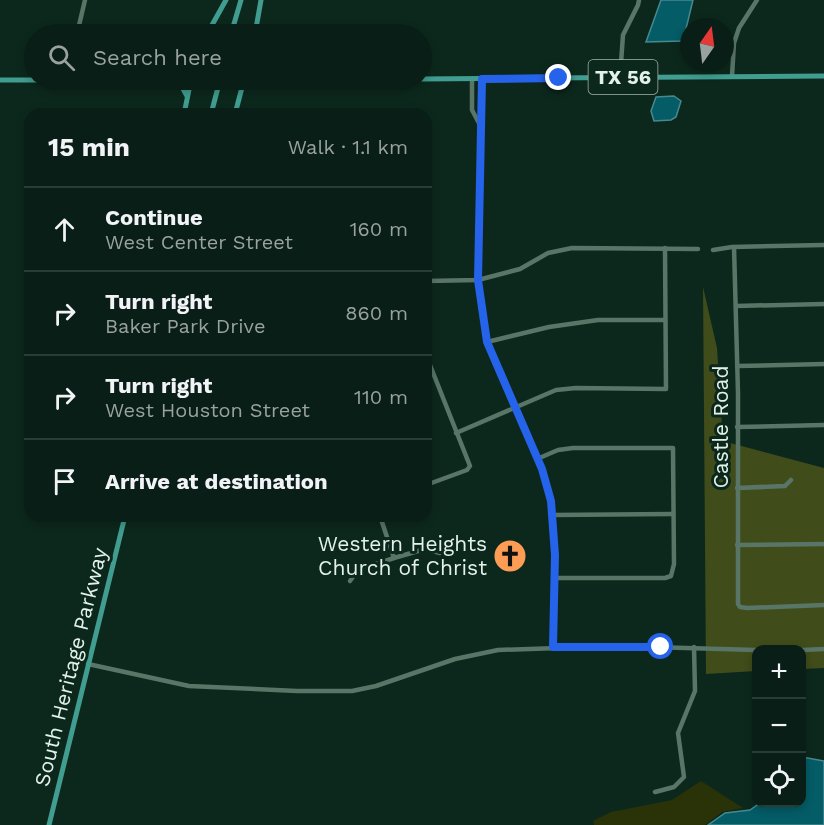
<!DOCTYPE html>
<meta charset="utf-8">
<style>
body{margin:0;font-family:"Work Sans",sans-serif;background:#172b23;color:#f1f3f6}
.controls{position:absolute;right:18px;bottom:18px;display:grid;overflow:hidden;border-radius:12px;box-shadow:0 3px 9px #0003}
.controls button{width:54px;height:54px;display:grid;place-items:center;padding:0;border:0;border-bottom:2px solid #293c35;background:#091e16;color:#f1f3f6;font:30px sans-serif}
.compass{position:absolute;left:680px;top:18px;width:54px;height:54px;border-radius:50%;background:#091e16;box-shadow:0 3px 9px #0003;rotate:14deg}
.stop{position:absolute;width:18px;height:18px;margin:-14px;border:4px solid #2563eb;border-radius:50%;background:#fff}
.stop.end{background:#2563eb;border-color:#fff;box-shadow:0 2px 6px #0008}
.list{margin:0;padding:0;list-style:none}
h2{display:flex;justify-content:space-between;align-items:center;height:78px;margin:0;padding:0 24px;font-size:26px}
h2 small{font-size:20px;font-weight:400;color:#99a2a1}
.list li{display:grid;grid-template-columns:39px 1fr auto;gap:18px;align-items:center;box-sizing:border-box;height:84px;padding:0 24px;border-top:2px solid #293c35}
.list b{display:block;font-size:22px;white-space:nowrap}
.list p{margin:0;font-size:20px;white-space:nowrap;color:#99a2a1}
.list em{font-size:20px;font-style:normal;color:#99a2a1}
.icon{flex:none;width:33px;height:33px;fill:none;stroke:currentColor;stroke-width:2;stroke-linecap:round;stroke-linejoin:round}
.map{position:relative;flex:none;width:824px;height:825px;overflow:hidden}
.search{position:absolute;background:#091e16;box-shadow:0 3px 9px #0003;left:24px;top:24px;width:408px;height:66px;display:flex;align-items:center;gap:15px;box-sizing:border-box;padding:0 21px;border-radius:33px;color:#99a2a1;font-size:22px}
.panel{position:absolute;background:#091e16;box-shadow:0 3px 9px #0003;left:24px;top:108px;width:408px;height:414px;border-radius:18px}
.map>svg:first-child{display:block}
.green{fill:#2a3307}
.forest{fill:#404c1a}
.water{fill:#045c67;stroke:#47898e;stroke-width:1.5}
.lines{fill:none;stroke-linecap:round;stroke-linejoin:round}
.minor{stroke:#587567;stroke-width:4.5}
.major{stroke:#409d90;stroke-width:5}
.route{stroke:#2563eb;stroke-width:8}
.labels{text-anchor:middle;stroke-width:6;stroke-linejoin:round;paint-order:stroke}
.shield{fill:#0c281d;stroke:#a2b5ac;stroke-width:1.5}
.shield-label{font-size:20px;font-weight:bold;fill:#e2f2ea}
.street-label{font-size:21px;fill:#e2f2ea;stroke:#0c281d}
.poi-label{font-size:21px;fill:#e2f2ea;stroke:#0c281d;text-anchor:end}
</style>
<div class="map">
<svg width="824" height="825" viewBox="0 0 824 825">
<rect width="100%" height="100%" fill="#0c281d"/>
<path class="green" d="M701,781L743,808L722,812L705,825H594L593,821L611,812L672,800Z"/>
<path class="forest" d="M703,287L717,348L723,441L824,468V668L802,669V650H756V671L706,674Z"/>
<g class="water">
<path d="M661,0H693L683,41L646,42Z"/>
<path d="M674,96L681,101L676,117L671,120L654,121L651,111L656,97Z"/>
<path d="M802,757L824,761V825H708L725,813L750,810L760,803L802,802Z"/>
</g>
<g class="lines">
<g class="minor">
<path d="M77,34L85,0"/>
<path d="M732,76L734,43L739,28L757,0"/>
<path d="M620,77L623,35L638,5L639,0"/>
<path d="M472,79V110L480,125"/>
<path d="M482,79L478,280L487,342L542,469L551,501L555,555L553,647"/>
<path d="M734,247L738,393V604L740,607L747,608L824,605"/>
<path d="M713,250L732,247L824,245"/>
<path d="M426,281L478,280L520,269L548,253L572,248L698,249"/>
<path d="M736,306L824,304"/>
<path d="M487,342L549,327L598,320H665"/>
<path d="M426,355L470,466L467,470L426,485"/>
<path d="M737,366L824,364"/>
<path d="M737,427L824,425"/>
<path d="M456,433L556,390L576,388L666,389L665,248"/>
<path d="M537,459L558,450L573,448H673L674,564L671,576L665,578H554"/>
<path d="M737,488L785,486L791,480"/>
<path d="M552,515L673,514"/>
<path d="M380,516L394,558"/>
<path d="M737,545L824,544"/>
<path d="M350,581L358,570L394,558L425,549L440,553"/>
<path d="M802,650L824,649"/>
<path d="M88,664L189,686L297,691H352L376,686L455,659L498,650L616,646L756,650"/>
<path d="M655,792L674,787L684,777L678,733L695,691L694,647"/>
</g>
<g class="major">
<path d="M207,34L226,0"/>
<path d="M231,34L241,0"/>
<path d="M255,34L261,0"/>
<path d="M422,79L824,76"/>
<path d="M0,80H67"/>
<path d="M71,80H191C205,86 231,87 244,80"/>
<path d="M174,81L182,87L187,96"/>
<path d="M184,114L191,80"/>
<path d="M211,114L220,80"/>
<path d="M235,114L244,80"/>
<path d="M49,825L125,516"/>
</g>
</g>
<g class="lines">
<path class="route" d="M559,78L482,79L478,280L487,342L542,469L551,501L555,555L553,647H661"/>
</g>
<defs>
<g id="church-disc" transform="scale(1.725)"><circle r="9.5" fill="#fd9d55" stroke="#0c281d"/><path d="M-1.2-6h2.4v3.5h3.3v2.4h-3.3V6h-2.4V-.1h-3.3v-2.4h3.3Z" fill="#111"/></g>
</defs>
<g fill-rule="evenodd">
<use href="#church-disc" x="510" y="556"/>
</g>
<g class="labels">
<rect class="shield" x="588.5" y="60" width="69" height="34" rx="4.5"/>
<g class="shield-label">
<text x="623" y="84">TX 56</text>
</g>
<g class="street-label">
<text transform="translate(721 427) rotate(-90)" y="7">Castle Road</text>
<text transform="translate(71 667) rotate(-76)" y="7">South Heritage Parkway</text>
</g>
<g class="poi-label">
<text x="487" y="551">Western Heights<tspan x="487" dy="24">Church of Christ</tspan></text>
</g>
</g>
</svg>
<div class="controls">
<button>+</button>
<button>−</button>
<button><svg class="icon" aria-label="locate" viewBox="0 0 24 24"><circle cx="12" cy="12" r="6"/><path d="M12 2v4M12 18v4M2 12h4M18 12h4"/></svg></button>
</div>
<svg class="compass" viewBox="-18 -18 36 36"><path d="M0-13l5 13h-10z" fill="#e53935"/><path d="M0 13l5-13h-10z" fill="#99a2a1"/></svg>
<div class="stop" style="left:661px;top:647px"></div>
<div class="stop end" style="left:559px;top:78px"></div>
<div class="search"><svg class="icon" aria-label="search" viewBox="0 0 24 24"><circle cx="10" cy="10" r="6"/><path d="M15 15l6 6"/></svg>Search here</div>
<section class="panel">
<h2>15 min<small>Walk · 1.1 km</small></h2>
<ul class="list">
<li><svg class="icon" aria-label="ahead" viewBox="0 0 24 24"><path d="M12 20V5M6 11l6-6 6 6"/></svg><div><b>Continue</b><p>West Center Street</p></div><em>160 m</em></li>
<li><svg class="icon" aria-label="right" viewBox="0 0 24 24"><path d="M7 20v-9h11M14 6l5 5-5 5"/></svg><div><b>Turn right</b><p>Baker Park Drive</p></div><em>860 m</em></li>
<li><svg class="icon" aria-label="right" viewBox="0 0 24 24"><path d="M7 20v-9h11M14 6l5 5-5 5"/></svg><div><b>Turn right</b><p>West Houston Street</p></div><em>110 m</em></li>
<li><svg class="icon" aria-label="arrive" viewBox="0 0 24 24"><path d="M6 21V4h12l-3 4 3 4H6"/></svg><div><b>Arrive at destination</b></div></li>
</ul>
</section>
</div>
